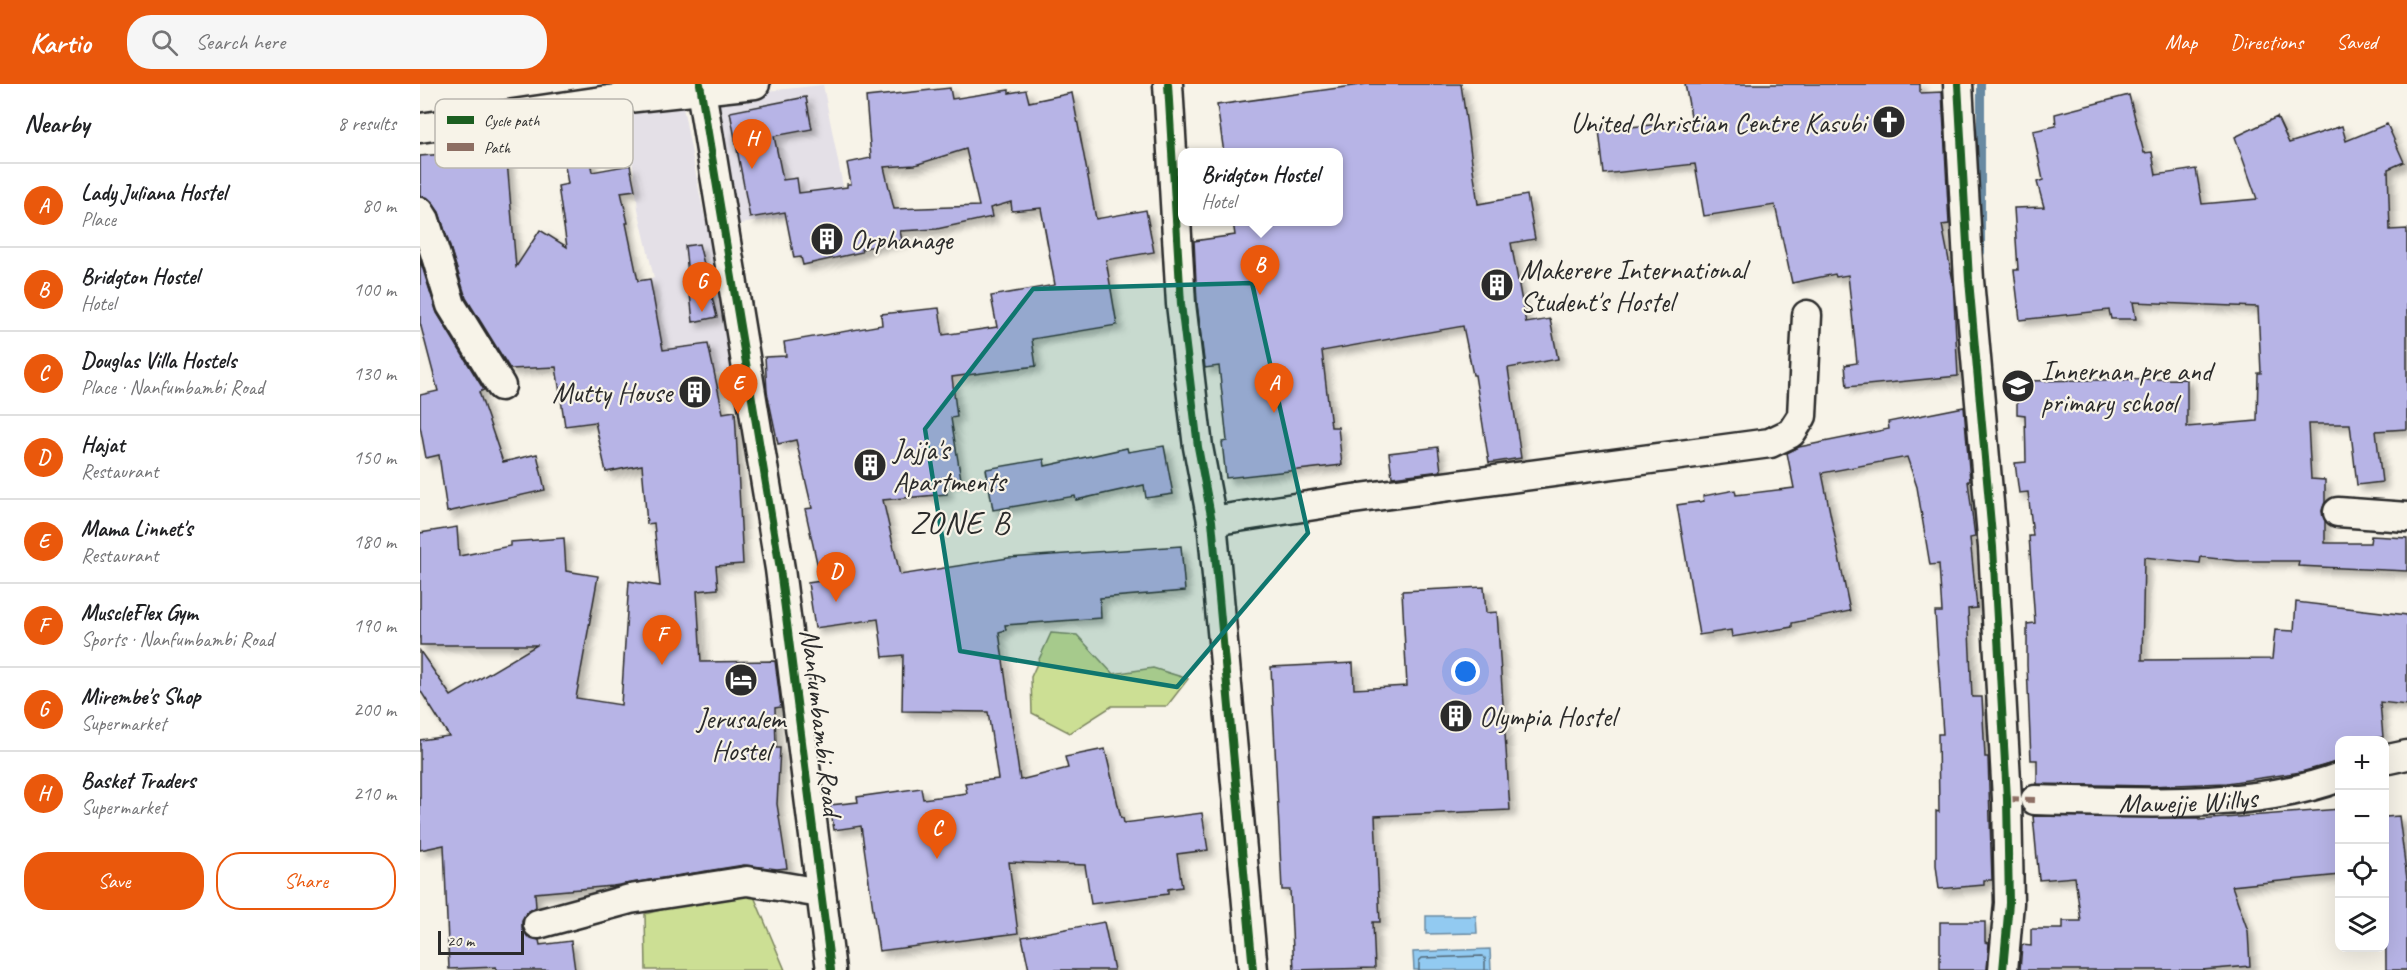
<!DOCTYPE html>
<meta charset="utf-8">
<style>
body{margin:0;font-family:Caveat,sans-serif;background:#f6f6f6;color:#202124}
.controls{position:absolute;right:18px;bottom:18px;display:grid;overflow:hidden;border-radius:12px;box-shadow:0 6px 24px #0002}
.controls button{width:54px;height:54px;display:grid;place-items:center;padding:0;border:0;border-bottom:2px solid #e0e0e0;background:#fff;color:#202124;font:30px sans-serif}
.scale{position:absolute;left:18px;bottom:15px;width:86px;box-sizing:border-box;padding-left:6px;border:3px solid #2b2b2b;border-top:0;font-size:16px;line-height:21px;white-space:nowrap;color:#2b2b2b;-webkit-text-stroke:4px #f7f3e8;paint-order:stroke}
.you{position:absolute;left:1046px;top:588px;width:21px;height:21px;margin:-15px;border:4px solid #fff;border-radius:50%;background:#1a73e8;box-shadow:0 0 0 9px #1a73e833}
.badge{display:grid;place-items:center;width:39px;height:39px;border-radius:50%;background:#ea580c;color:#fff;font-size:20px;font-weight:700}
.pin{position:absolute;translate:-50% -50px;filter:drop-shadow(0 2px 3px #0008)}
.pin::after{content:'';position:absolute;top:32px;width:21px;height:18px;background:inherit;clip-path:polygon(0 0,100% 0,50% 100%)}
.popup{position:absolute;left:758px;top:64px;width:165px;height:78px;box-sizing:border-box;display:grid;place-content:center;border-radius:12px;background:#fff;filter:drop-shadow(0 2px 4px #0005);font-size:20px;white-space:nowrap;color:#757577}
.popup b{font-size:22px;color:#202124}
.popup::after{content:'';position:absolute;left:50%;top:100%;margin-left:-12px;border:12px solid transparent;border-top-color:#fff}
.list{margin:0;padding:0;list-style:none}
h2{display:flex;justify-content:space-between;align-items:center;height:78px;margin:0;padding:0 24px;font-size:26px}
h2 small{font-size:20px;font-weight:400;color:#757577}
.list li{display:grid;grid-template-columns:39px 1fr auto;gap:18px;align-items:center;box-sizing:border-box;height:84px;padding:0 24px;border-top:2px solid #e0e0e0}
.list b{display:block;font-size:22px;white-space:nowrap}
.list p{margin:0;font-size:20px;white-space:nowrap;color:#757577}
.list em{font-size:20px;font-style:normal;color:#757577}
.actions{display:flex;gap:12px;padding:18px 24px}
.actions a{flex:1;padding:14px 0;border:2px solid #ea580c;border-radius:24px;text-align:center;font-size:21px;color:#ea580c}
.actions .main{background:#ea580c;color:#fff}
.icon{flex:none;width:33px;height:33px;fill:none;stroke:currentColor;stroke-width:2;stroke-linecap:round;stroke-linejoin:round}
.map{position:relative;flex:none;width:1987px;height:886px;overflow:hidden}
header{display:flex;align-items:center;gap:36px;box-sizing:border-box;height:84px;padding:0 30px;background:#ea580c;color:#fff}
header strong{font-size:28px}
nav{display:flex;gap:33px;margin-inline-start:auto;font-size:21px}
.search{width:420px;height:54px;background:#f6f6f6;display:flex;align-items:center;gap:15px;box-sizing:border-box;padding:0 21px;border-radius:24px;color:#757577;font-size:22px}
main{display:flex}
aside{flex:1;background:#fff}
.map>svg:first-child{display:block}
.built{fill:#e4e0e7}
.green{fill:#ccdf94;stroke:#7c8560;stroke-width:1.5}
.water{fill:#92caf1;stroke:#698aa2;stroke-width:1.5}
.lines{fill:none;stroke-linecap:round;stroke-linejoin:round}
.shore{stroke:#546b7a;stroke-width:1.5}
.stream{stroke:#698aa2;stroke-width:8}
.building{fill:#b7b4e6;stroke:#2b2b2b;stroke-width:1.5;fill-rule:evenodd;filter:url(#shadow)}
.minor-casing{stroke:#2b2b2b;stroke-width:33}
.minor{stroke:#f7f3e8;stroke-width:28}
.quiet{stroke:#8d6e63;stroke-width:6;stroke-dasharray:12 6;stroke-linecap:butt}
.cycleway-casing{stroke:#f7f3e8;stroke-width:11}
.cycleway{stroke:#1b5e20;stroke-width:8}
.marked{fill:#0f766e;fill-opacity:0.2;stroke:#0f766e;stroke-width:4.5;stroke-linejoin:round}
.labels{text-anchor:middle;stroke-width:4.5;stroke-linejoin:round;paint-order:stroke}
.poi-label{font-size:28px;fill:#2b2b2b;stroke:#f7f3e8;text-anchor:start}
.street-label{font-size:28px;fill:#2b2b2b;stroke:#f7f3e8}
.quarter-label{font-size:32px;letter-spacing:1.5px;fill:#2b2b2b;stroke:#f7f3e8}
.key{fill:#f7f3e8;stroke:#bab7af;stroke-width:1.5}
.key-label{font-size:16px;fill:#2b2b2b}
</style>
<header>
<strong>Kartio</strong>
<div class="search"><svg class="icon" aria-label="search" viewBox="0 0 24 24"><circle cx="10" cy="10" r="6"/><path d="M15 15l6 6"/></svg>Search here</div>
<nav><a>Map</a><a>Directions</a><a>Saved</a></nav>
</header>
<main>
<aside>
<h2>Nearby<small>8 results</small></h2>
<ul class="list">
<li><span class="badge">A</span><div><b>Lady Juliana Hostel</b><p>Place</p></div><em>80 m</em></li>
<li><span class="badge">B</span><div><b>Bridgton Hostel</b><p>Hotel</p></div><em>100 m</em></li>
<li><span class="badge">C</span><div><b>Douglas Villa Hostels</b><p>Place · Nanfumbambi Road</p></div><em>130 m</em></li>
<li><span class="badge">D</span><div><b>Hajat</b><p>Restaurant</p></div><em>150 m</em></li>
<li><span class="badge">E</span><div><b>Mama Linnet's</b><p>Restaurant</p></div><em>180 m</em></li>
<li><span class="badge">F</span><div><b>MuscleFlex Gym</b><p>Sports · Nanfumbambi Road</p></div><em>190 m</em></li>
<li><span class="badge">G</span><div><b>Mirembe's Shop</b><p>Supermarket</p></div><em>200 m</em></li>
<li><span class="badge">H</span><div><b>Basket Traders</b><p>Supermarket</p></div><em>210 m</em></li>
</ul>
<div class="actions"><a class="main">Save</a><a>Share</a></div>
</aside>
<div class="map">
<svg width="1987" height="886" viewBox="0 0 1987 886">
<defs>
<filter id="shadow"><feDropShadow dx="5.5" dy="5.5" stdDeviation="3" flood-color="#0004"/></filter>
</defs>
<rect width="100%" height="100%" fill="#f7f3e8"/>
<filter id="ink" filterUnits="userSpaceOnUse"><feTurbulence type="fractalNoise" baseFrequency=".0167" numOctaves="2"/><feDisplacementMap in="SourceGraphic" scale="12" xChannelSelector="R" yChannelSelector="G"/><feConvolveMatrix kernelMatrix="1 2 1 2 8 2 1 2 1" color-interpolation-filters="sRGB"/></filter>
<g filter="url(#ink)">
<g class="built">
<path d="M403,1L427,123L314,141L289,13Z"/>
<path d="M261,13L281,116L297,185L313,286L226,302L222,291L139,302L123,215L234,194L218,125L206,23Z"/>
</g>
<g class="green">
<path d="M631,549L657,551L693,590L733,584L768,595L747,622H692L650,649L612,629L611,593Z"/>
<path d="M330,803L365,886H226L225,830Z"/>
</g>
<g class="water">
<path d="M1006,832H1056L1057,849L1006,850Z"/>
<path d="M1070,865L1071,886H994L993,868Z"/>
</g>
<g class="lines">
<path class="shore" d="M999,886V877L1002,874L1062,872L1065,874V886"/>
<path class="stream" d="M1561,0V168"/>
</g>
<g class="building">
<path d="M947,0H1041L1058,120L1107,111L1115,155L1091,159L1106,239L1130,235L1138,275L1088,284L1101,374L1069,379L1055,291H1053L1043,242L902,267L911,343H918L922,381L806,394L802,358L807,357L799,282L785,284L777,219L774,157L815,151L813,138H918V69H804L797,21Z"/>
<path d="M1265,0H1500V9L1522,8L1529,140L1522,141L1533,197L1538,292L1427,303L1425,281L1437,279L1428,191L1416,193L1415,190L1372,199L1355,121L1284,132L1275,80L1184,90L1179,46L1272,37Z"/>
<path d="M530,4L532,15L589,6V9L606,6L609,18L652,9L676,135L726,126L734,168L686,176L697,241L612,255L616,282L532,293L537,333L531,334L541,395L525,397L527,410L463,416L480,491L588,474L761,462L765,507L680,514L681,534L585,541L586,546L579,548L600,696L648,684L645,673L685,665L701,734H703L704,739L782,729L788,766L757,770L762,803L748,805V810L671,820L665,781L589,778L598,849L459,867L441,742L414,746L410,721L438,718L437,713L501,704L503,715L547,709L545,699L578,695L568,628L482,627L483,571L463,573L458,535L395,544L388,499L401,497L385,425L392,424L376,356L358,360L347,308L345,273L366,272L364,258L462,241L461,230L519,224L523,251L577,243L571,212L635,201L621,124L592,127L591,118L570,124L572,133L517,145L480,147L482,156L441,165L442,168L383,181L381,173L374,174L365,128L330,134L310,28L386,13L392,45L354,52L363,96L377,94L379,109L427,103V100H431L427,79L451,74L446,13ZM546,65L559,122L474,125L464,83L495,81Z"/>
<path d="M1709,11L1724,69L1732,68L1736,91L1776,85L1782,120L1837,115L1815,53L1857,33L1869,59L1922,42L1926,57L1967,40L1984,78L1968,85L1970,146L1987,145V345L1956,347L1962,398L1937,401L1930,340H1888L1891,395L1905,396V418L1902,427L1905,437V459H1950L1951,452L1987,454V487L1878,482L1879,477H1818L1781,473L1780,479L1724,473L1722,576L1852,575L1855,546L1874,547L1876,518L1987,531V621L1960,618L1963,653L1920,657V677L1881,688L1807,699L1730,702L1617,700V676H1611L1607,581V540L1615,539L1609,452H1613L1608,408L1599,409L1595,379L1606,378L1605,331L1597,330V297L1767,295V343L1837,337L1838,289H1841L1838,223L1713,218L1716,235H1691L1689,226L1600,236L1594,186H1598L1594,124L1624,123L1617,98L1623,96L1613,47L1636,42L1635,30Z"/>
<path d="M86,65L96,183L120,146L147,163L138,102L148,100L143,70L168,65L172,88L210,81L215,106L201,108L208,139H206L218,197L230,195L243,266L288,260L303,329L315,327L323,480L296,482L298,505L277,507L281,578L355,577L361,623L355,624L356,664H360L357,720L367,784L357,785L324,781L193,802L115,809L116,823L106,829L102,836V845L107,852L119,856L120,861L151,857L155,886H76V883L29,885L24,761L0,766V656L29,652L0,606V567L31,612L117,561H0V449L37,443L39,472L90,462V458L144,454L146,487L178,492L156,614L201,621L209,497L240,502L234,439L227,440L222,381L186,388L175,338L145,342L136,283L90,285L46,214L19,128L8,114L0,112V72Z"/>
<path d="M279,160L297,233L273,238L265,162Z"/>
<path d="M0,176L17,229L64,306L59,308L83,378L117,370L125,406L27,428L19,371L6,374L0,342V311L18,307L0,239Z"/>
<path d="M1544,323L1550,397H1548L1555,453L1550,454L1557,524L1548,525L1552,613H1562L1565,673H1568L1572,796H1564V801L1519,805L1516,781V727L1519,728L1518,650H1523L1515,528H1522L1519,480L1510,481L1497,403L1487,373L1402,389L1430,527L1372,539V543L1312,553L1311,546L1279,551L1257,421L1284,417L1283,412L1315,406L1316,411L1374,404L1367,369L1379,363L1469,345L1468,338Z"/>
<path d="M744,362L753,410L726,414L724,401L656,416L655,412L573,426L566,385L624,375L625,382L707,364L708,368Z"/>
<path d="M1018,363L1021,387L972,393L969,369Z"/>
<path d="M1064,503L1066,529L1077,528L1090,726L955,732L960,838H953L955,884L874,886L870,806H862L851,583L933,579L934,605L987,602L982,507Z"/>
<path d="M1920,725V791L1812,802L1828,847L1830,882L1782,886H1600L1602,861L1611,862V845H1643V837H1661L1655,793L1619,796L1613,732L1779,734V736Z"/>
<path d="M1979,732L1987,795V886H1966L1965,733Z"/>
<path d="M684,838L694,886H609L602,853Z"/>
<path d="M1520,838H1565V858L1569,859L1567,886H1520Z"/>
</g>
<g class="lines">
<g class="minor-casing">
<g id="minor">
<path d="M280,0L360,485L411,886"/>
<path d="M748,0L761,220L778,363L792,437L833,886"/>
<path d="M1538,0L1549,196L1573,463L1587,715L1589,819L1583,886"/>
<path d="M0,44L189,16L335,0"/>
<path d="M0,128L5,136L31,221L81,302"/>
<path d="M1918,428L1987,433"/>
<path d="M792,437L933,415L1350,359L1371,349L1382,332L1387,231"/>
<path d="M1964,676L1987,671"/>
<path id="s1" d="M1615,716C1711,718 1829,727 1920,693"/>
<path d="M118,840L210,815L327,797L401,809"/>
</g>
</g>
<use href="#minor" class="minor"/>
<path class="quiet" d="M1587,715L1615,716"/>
<g class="cycleway-casing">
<g id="cycleway">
<path d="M280,0L360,485L411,886"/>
<path d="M748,0L761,220L778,363L792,437L833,886"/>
<path d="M1538,0L1549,196L1573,463L1587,715L1589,819L1583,886"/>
</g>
</g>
<use href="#cycleway" class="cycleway"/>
</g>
</g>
<path class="marked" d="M832,199L888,449L757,603L540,567L505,345L613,205Z"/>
<defs>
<g id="church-disc" transform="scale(1.725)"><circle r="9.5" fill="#2b2b2b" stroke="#f7f3e8"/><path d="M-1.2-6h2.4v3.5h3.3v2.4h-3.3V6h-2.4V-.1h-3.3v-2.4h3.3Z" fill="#fff"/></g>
<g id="building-disc" transform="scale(1.725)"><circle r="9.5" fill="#2b2b2b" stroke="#f7f3e8"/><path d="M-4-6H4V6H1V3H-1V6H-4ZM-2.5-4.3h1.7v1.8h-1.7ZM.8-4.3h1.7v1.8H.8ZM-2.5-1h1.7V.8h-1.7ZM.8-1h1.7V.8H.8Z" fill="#fff"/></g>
<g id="school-disc" transform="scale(1.725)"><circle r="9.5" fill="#2b2b2b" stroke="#f7f3e8"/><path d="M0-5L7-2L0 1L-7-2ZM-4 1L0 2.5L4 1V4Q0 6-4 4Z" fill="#fff"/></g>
<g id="hotel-disc" transform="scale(1.725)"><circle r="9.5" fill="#2b2b2b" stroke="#f7f3e8"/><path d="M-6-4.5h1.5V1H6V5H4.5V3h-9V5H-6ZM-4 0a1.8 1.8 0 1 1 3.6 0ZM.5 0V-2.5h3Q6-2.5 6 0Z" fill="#fff"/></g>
</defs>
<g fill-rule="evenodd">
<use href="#church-disc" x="1469" y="38"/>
<use href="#building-disc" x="407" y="155"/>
<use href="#building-disc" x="1077" y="201"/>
<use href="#school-disc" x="1598" y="302"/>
<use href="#building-disc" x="275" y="308"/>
<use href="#building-disc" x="450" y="381"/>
<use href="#hotel-disc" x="321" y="596"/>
<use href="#building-disc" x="1036" y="632"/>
</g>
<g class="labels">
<g class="poi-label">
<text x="1446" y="48" text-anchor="end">United Christian Centre Kasubi</text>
<text x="430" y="165">Orphanage</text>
<text x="1100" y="195">Makerere International<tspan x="1100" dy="32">Student's Hostel</tspan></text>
<text x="1621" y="296">Innernan pre and<tspan x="1621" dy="32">primary school</tspan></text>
<text x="252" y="318" text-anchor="end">Mutty House</text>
<text x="473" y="375">Jajja's<tspan x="473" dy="32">Apartments</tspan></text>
<text x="1059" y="642">Olympia Hostel</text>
<text x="321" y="644" text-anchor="middle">Jerusalem<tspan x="321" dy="32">Hostel</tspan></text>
</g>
<g class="street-label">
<text transform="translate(402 638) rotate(83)" y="10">Nanfumbambi Road</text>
<text dy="10" stroke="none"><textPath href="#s1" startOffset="153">Mawejje Willys</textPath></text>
</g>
<g class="quarter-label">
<text x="540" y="449">ZONE B</text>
</g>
</g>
<rect x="15" y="15" width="198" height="69" rx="9" class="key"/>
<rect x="27" y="32" width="27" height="8" fill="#1b5e20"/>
<rect x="27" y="59" width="27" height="8" fill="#8d6e63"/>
<g class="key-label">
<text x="64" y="42">Cycle path</text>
<text x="64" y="69">Path</text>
</g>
</svg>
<div class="controls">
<button>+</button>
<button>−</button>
<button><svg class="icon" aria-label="locate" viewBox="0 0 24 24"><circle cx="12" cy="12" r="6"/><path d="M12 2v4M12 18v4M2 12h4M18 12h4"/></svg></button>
<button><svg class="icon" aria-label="layers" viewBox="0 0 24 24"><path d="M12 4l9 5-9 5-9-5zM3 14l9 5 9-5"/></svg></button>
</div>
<div class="scale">20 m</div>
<div class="you"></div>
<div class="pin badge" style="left:854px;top:329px">A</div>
<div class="pin badge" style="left:840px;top:211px">B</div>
<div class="popup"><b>Bridgton Hostel</b>Hotel</div>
<div class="pin badge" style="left:517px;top:775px">C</div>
<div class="pin badge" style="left:416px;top:518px">D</div>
<div class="pin badge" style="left:318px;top:330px">E</div>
<div class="pin badge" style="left:242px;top:581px">F</div>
<div class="pin badge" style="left:282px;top:228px">G</div>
<div class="pin badge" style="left:332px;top:85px">H</div>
</div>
</main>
